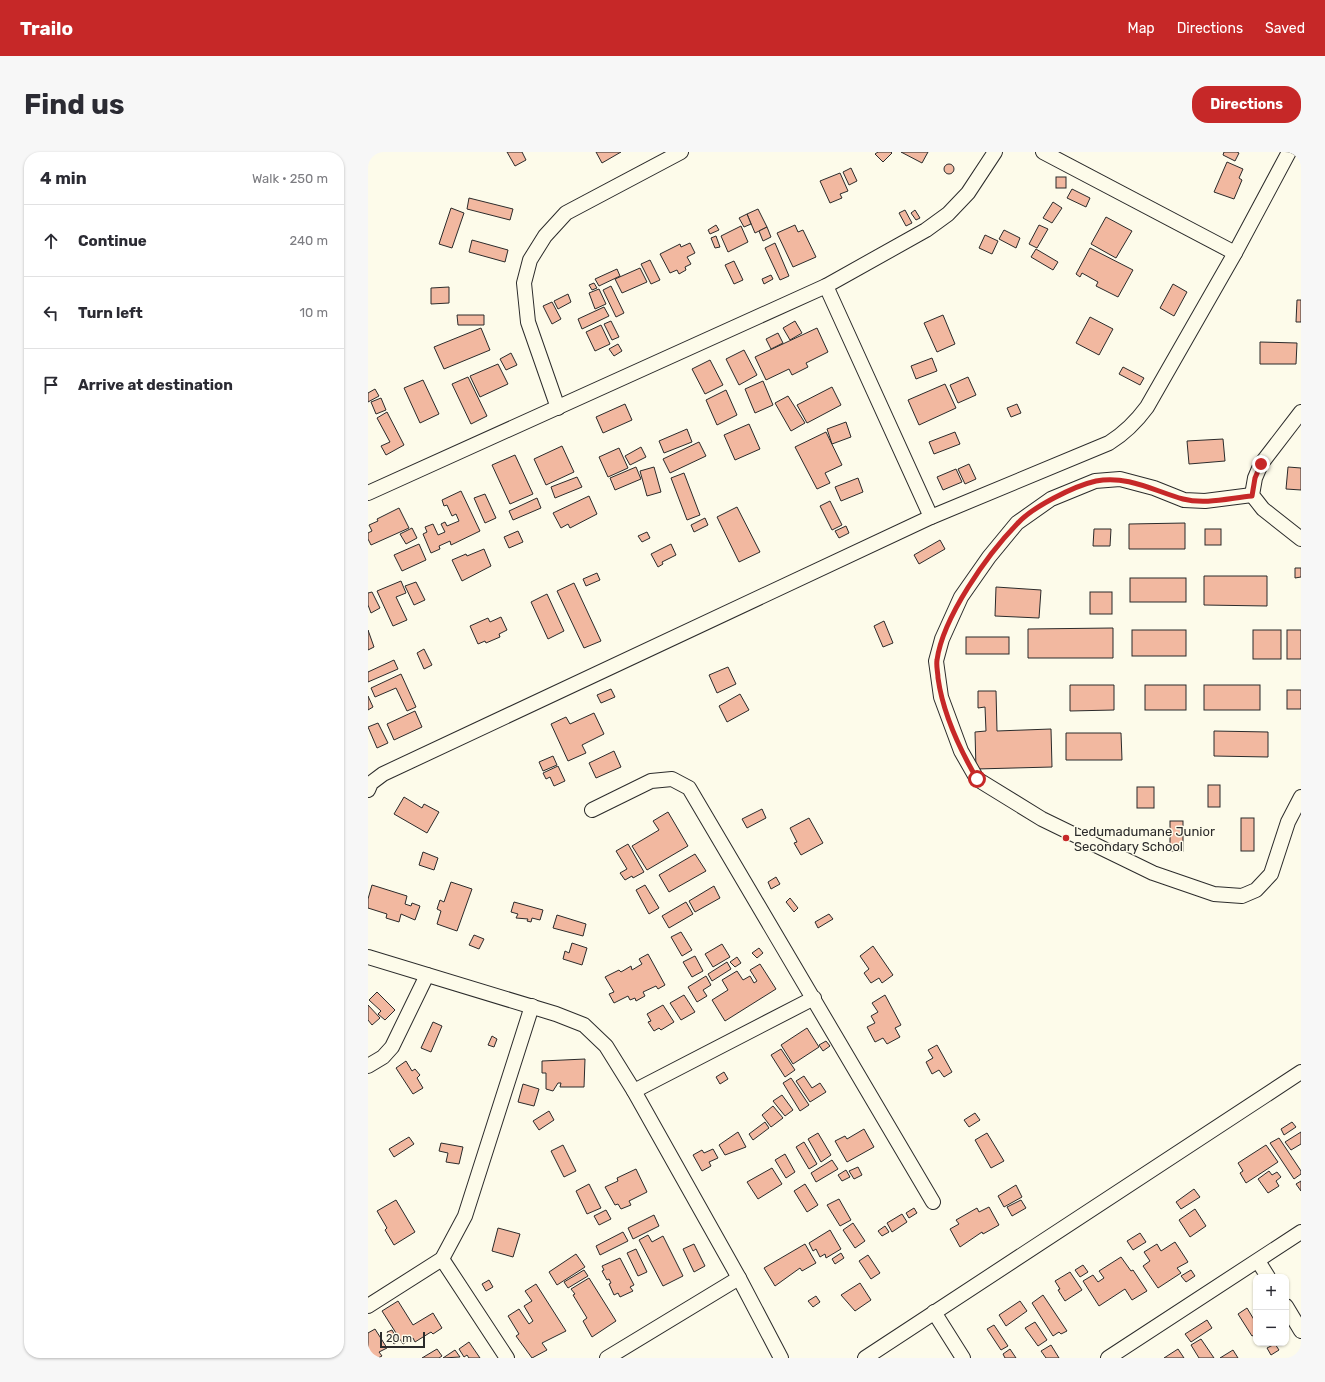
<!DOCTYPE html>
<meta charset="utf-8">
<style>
body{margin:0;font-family:Rubik,sans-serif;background:#f7f7f7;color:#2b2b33}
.controls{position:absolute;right:12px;bottom:12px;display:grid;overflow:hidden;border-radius:8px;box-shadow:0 1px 3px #0004}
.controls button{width:36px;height:36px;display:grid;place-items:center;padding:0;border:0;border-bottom:1px solid #e1e1e2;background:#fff;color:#2b2b33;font:20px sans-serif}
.scale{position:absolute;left:12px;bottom:10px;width:45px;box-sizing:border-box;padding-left:4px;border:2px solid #2b2b2b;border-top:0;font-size:11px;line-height:14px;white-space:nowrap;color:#2b2b2b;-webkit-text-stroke:3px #fdfbea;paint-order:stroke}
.stop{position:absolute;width:12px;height:12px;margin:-9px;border:3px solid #c62828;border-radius:50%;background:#fff}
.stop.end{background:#c62828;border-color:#fff;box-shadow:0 1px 4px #0008}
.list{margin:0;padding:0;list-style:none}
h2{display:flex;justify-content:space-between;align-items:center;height:52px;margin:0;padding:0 16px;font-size:17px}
h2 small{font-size:13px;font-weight:400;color:#7c7c81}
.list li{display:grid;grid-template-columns:26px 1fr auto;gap:12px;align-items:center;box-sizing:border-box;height:72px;padding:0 16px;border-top:1px solid #e1e1e2}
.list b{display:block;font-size:15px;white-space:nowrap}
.list em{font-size:13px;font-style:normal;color:#7c7c81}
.icon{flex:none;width:22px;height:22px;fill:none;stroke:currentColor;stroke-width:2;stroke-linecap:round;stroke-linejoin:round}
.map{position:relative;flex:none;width:933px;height:1206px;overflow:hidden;border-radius:16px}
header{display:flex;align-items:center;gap:24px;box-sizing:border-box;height:56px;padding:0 20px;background:#c62828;color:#fff}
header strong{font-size:19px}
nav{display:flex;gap:22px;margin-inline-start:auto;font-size:14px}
.intro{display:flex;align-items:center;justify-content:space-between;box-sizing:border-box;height:96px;padding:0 24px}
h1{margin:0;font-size:28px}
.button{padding:10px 18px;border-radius:16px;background:#c62828;color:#fff;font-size:14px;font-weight:700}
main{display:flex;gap:24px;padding:0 24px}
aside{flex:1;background:#fff;border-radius:16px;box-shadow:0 1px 3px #0004}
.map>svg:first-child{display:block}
.building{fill:#f2b8a0;stroke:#2b2b2b}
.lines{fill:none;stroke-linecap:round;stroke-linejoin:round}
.street-casing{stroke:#2b2b2b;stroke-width:16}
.street{stroke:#fdfbea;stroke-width:14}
.route{stroke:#c62828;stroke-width:5}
.poi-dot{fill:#c62828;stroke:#fdfbea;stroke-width:1.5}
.labels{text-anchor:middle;stroke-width:3;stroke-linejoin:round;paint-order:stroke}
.poi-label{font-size:13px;fill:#2b2b2b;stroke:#fdfbea;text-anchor:start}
</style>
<header>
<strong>Trailo</strong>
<nav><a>Map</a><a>Directions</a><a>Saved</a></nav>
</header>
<div class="intro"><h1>Find us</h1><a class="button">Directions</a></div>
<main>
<aside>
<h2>4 min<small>Walk · 250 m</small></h2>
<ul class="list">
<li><svg class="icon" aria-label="ahead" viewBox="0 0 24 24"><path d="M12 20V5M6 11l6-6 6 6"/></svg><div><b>Continue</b></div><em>240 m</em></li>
<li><svg class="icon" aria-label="left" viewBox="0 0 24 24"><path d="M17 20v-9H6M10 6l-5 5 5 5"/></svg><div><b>Turn left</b></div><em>10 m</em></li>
<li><svg class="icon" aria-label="arrive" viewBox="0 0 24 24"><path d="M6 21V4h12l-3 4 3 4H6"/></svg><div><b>Arrive at destination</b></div></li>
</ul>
</aside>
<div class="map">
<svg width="933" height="1206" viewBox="0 0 933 1206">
<rect width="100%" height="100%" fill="#fdfbea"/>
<g class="building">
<path d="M139,0H154L158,8L147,14Z"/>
<path d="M228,0H253L234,11Z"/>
<path d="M510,0H523L524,1L515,10L507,2Z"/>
<path d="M533,0H560L554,11Z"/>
<path d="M856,0H869L871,1L867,9L855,3Z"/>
<path d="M859,10L875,17L871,26L874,28L866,47L846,40Z"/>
<circle cx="581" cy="17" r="5"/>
<path d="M483,16L489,29L481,33L475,20Z"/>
<path d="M472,21L480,39L472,42L474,46L462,51L452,29Z"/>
<rect x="688" y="25" width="10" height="11"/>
<path d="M704,37L722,46L718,55L699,46Z"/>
<path d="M101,46L145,57L142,68L99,57Z"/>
<path d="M685,50L694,56L684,71L675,66Z"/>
<path d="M83,56L96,61L84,96L71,92Z"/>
<path d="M390,57L399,75L387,81L379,62Z"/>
<path d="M537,58L544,71L538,74L531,61Z"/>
<path d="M547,58L552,66L548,68L543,61Z"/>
<path d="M379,62L383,72L376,75L371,66Z"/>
<path d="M738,65L764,79L748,106L723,92Z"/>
<path d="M348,73L351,78L342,82L340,78Z"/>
<path d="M427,73L430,80L435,78L448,105L425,115L409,81Z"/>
<path d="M671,73L680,77L669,96L661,92Z"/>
<path d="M373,74L380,90L360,100L353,84Z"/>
<path d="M399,75L403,85L395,89L391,79Z"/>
<path d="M636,78L652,86L648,96L631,87Z"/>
<path d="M617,83L630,89L624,102L611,96Z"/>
<path d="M348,84L352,95L347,96L343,86Z"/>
<path d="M104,88L140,98L137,110L101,100Z"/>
<path d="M322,91L327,101L319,105L323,112L317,115L318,118L311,122L309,118L302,121L292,102L312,92L313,95Z"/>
<path d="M407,91L421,124L412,128L397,96Z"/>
<path d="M722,96L765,118L750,145L728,134L730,130L714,121L712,125L708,122Z"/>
<path d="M668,97L690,110L685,118L663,105Z"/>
<path d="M282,108L292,128L283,132L273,112Z"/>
<path d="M366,109L375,128L366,132L357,113Z"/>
<path d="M272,116L279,130L254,141L247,127Z"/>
<path d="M249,117L252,124L231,134L227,127Z"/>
<path d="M403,123L405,127L396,132L394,127Z"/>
<path d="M226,131L229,136L224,138L221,133Z"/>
<path d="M805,132L819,140L806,164L792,156Z"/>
<path d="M243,134L256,161L248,165L235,138Z"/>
<path d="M81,135V151L63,152V136Z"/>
<path d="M231,137L238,152L227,157L221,141Z"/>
<path d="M200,142L203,150L190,157L186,149Z"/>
<path d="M929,148H933V170H928Z"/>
<path d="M184,150L193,167L184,172L175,154Z"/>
<path d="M236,155L241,164L214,177L210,167Z"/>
<path d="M89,163H116V173H90Z"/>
<path d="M575,163L587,192L569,200L556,171Z"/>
<path d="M722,165L745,177L731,203L708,191Z"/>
<path d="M243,169L251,185L244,188L236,172Z"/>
<path d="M427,169L434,181L422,188L415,176Z"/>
<path d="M233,173L242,192L227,199L218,180Z"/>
<path d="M113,176L122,198L76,217L66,195Z"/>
<path d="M449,176L460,200L438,211L440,215L424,223L421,217L398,228L387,205Z"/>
<path d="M410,181L415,191L403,197L398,187Z"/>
<path d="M892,190L929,191L928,212H892Z"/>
<path d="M250,192L254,199L246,204L241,197Z"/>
<path d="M376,198L389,223L371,233L358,207Z"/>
<path d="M143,201L149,213L138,218L132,207Z"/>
<path d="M564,206L569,219L548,227L543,214Z"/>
<path d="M342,208L355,233L337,242L324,217Z"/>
<path d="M130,212L140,232L112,245L102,224Z"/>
<path d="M755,215L776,226L772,233L751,222Z"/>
<path d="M100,225L119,264L103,272L84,232Z"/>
<path d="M600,225L608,243L590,251L582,233Z"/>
<path d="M55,228L71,262L52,271L36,236Z"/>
<path d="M395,229L405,253L387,261L377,237Z"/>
<path d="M577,232L588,256L551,273L540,248Z"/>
<path d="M464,235L473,253L439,271L429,253Z"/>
<path d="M7,237L11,244L0,250V241Z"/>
<path d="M358,238L369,263L349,273L338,248Z"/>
<path d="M420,244L437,271L423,279L407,251Z"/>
<path d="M13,246L18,258L8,262L3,250Z"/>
<path d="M257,252L264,268L235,281L228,265Z"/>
<path d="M649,252L653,261L643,265L639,256Z"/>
<path d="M19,260L36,293L18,303L13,294L22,290L9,266Z"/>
<path d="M478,270L483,285L464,292L459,277Z"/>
<path d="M381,272L392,297L367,308L356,283Z"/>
<path d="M319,277L324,290L296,301L291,289Z"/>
<path d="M458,280L474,313L457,321L462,331L449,337L427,295Z"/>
<path d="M587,280L592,292L566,302L561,290Z"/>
<path d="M855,287L857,309L821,312L819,289Z"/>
<path d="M331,290L338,304L302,321L295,307Z"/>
<path d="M194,294L206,320L178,333L166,307Z"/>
<path d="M273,295L278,305L262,313L257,304Z"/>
<path d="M251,296L260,316L240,325L231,305Z"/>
<path d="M147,303L165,342L142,352L124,313Z"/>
<path d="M601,312L608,327L597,332L590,317Z"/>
<path d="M268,315L273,327L247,338L242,326Z"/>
<path d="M286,315L293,340L279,344L272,319Z"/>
<path d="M920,315L933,316V338L918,337Z"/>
<path d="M588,317L594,330L575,338L569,325Z"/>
<path d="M316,321L332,363L319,368L303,326Z"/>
<path d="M209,325L214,335L187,346L183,335Z"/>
<path d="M490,326L495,340L473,349L467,335Z"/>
<path d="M93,339L112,379L83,393L82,389L71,394L72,397L63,401L55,382L59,380L57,375L65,372L70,383L77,380L73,372L77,370L79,374L91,369L88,362L84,364L79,353L76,354L74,348Z"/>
<path d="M117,342L128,366L117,371L106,346Z"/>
<path d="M221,344L229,362L202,376L200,372L193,376L185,361Z"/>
<path d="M169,346L173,356L145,368L141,359Z"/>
<path d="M462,349L474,373L464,378L452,354Z"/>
<path d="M369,355L392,400L371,410L349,365Z"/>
<path d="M31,356L41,376L3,393L0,387V381L4,379L1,373L10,369L9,367Z"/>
<path d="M337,366L340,373L326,380L323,373Z"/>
<path d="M817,371V397H761V372Z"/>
<path d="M478,374L481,381L471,386L467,379Z"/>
<path d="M44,376L49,386L38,392L32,382Z"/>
<path d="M726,377H743L742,394H725Z"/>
<rect x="837" y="377" width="16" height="16"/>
<path d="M150,379L155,390L141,396L136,385Z"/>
<path d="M279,380L282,386L274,390L270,384Z"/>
<path d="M572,388L577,397L551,412L546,403Z"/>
<path d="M51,392L58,408L34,419L26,403Z"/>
<path d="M303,392L308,403L294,410L295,412L290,415L283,402Z"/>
<path d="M116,397L123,414L94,429L84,408L98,402L99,404Z"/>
<path d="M927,416H933V425L927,426Z"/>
<path d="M229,421L232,428L218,434L215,427Z"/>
<path d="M836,424H899V454L836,453Z"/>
<rect x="762" y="426" width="56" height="24"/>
<path d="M33,429L38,441L28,445L39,468L25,474L9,439Z"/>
<path d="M48,430L57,448L46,453L37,434Z"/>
<path d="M206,431L233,489L216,496L189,439Z"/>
<path d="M628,435L673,438L671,466L627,464Z"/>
<path d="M4,440L12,456L3,461L0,453V441Z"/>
<rect x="722" y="440" width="22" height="22"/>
<path d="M179,442L196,479L180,487L163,450Z"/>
<path d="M133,465L139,478L131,482L132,485L118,491L117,489L110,492L102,474L120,466L122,470Z"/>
<path d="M516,469L525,491L515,495L506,474Z"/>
<path d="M745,476V506H660V477Z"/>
<path d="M0,478L6,495L0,498Z"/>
<rect x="764" y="478" width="54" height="26"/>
<rect x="885" y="478" width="28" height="29"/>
<rect x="919" y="478" width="14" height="29"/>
<rect x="598" y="485" width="43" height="17"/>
<path d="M56,497L64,513L56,517L49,501Z"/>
<path d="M26,508L30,517L0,530V520Z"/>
<path d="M360,515L368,532L349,541L341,523Z"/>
<path d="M33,522L48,555L39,559L28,536L7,545L3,536Z"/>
<path d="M702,533H746V558L702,559Z"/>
<rect x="777" y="533" width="41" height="25"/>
<rect x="836" y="533" width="56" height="25"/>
<path d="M243,537L247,545L233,551L229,543Z"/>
<rect x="919" y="538" width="14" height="19"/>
<path d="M610,539H628L629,579L683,577L684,615L608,617L607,580L618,579L617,555L610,556Z"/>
<path d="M372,542L381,558L359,570L351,554Z"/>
<path d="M0,544L5,555L0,558Z"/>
<path d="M47,559L54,575L26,588L19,572Z"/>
<path d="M226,561L236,582L214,593L218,601L200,609L183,572L198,565L202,572Z"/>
<path d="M10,571L20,591L9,596L0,575Z"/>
<path d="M846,579L900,580V605L846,604Z"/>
<path d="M698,581H753L754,608H698Z"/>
<path d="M246,599L253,615L228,626L221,611Z"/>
<path d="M185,604L189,613L175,619L171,610Z"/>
<path d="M190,614L197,629L186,634L182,625L178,627L175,621Z"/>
<rect x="840" y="633" width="12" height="22"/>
<rect x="769" y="635" width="17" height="21"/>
<path d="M36,645L54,656L56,652L71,660L59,681L26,662Z"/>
<path d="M394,657L398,666L379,676L374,667Z"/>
<path d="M300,660L320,694L279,718L264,694L291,678L285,669Z"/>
<path d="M441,666L455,691L433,703L426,691L429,690L422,676Z"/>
<rect x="873" y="666" width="13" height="33"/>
<rect x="802" y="669" width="13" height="30"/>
<path d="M260,692L276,720L265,726L264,724L257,728L252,721L259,717L248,699Z"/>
<path d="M55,700L70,706L66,718L51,713Z"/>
<path d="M327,702L338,719L301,740L291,723Z"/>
<path d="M408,725L412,732L403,737L400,730Z"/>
<path d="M83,730L104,737L89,779L69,772L73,759L69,757L72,748L76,750Z"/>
<path d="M4,733L39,744L37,752L43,754L44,751L52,754L47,768L33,762L31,770L18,766L19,762L0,756V747Z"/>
<path d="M277,733L291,756L281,762L268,738Z"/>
<path d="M346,734L352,746L327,760L321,749Z"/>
<path d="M422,746L430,756L426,760L418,750Z"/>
<path d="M146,750L175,758L172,768L164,766L163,770L159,769L160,767L148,766L150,762L143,760Z"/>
<path d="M318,750L325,762L301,776L294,764Z"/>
<path d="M461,762L465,767L450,776L447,770Z"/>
<path d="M189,763L218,772L215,784L185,776Z"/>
<path d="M313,780L324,798L314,804L303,785Z"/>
<path d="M106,783L116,787L111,797L101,793Z"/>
<path d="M204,791L219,796L214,813L195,807L197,799L201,801Z"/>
<path d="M354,792L362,805L345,815L337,802Z"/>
<path d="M505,794L525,823L514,831L511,826L503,831L496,821L501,817L492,804Z"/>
<path d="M391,796L395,801L389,806L384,801Z"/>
<path d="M280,802L297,833L290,837L288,834L275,840L277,844L268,849L267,846L262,848L260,844L246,851L241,842L246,840L237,825L251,818L253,820L263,814L264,818L274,812L271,807Z"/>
<path d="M327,804L335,819L324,825L315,810Z"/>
<path d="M369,805L373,811L367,815L362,810Z"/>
<path d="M359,810L363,817L344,829L340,822Z"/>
<path d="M392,812L408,837L357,869L344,848L360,838L354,828L369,819L375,828L382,824L386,831L389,829L382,818Z"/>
<path d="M338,824L343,833L335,838L339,844L329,850L320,835Z"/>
<path d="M9,840L27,858L17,868L10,862L13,859L1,848Z"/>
<path d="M316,843L327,860L313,868L302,851Z"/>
<path d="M517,843L533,873L527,876L532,885L519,892L515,886L507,890L499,875L507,871L503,864L510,860L504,851Z"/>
<path d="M0,853L12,866L4,873L0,868Z"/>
<path d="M295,853L306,870L293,878L291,876L286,879L280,870L283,869L279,862Z"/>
<path d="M65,870L74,874L63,900L53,896Z"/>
<path d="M439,876L451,895L425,912L413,893Z"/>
<path d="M124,884L129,887L126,895L120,893Z"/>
<path d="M458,889L462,894L455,899L451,893Z"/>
<path d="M569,893L584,920L576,925L571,918L564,922L558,910L565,906L560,898Z"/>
<path d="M413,897L427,918L417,925L403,903Z"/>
<path d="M217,907L216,935H192L193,931H190L185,939L178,937V921H174V909Z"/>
<path d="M38,909L44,919L47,917L52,923L49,926L55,936L45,942L28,916Z"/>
<path d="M356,920L360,927L352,932L348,925Z"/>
<path d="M436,924L444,936L452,931L458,940L442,950L428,929Z"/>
<path d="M423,926L441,953L432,959L415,931Z"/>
<path d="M155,932L171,937L166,954L150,950Z"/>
<path d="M414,943L425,958L417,964L405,949Z"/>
<path d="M405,954L415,966L403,975L394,963Z"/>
<path d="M181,959L186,968L171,978L165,969Z"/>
<path d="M607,961L612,968L601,975L596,968Z"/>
<path d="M397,970L401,976L385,988L381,982Z"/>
<path d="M924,970L928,975L916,983L913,977Z"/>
<path d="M496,977L506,995L479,1010L467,989L477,984L479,987Z"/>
<path d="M370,980L378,995L357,1003L351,993Z"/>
<path d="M933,980V992L923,998L917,990Z"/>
<path d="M450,981L463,1003L453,1010L440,987Z"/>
<path d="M619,981L636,1009L623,1016L607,988Z"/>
<path d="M41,985L46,992L26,1005L21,997Z"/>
<path d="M911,986L933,1019V1022L926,1027L902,991Z"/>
<path d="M436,990L449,1012L441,1017L428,995Z"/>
<path d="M73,991L95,995L91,1012L78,1010L80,1001L71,999Z"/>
<path d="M195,993L208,1019L196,1025L183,999Z"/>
<path d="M898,993L910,1010L878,1031L872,1021L875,1019L870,1011Z"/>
<path d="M345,997L350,1006L341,1010L343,1014L334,1019L325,1003L334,998L336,1001Z"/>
<path d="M417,1002L427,1020L418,1026L407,1008Z"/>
<path d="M464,1008L470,1017L448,1030L443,1021Z"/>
<path d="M490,1015L494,1023L486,1027L481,1019Z"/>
<path d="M404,1016L414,1032L390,1047L379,1030Z"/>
<path d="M268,1017L279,1040L261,1049L263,1053L253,1057L250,1052L247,1053L237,1035L250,1029L249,1026Z"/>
<path d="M478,1018L482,1025L474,1029L470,1023Z"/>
<path d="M901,1019L904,1023L909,1020L913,1025L908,1029L911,1034L900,1041L890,1027Z"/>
<path d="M933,1029V1039L928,1032Z"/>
<path d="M221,1032L233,1056L219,1062L208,1039Z"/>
<path d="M437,1032L450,1053L439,1060L426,1039Z"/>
<path d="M648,1033L654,1045L636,1055L630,1044Z"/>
<path d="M826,1037L832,1045L813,1057L808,1050Z"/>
<path d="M471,1047L483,1068L472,1074L459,1053Z"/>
<path d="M28,1048L47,1080L26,1093L17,1078L19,1076L9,1059Z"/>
<path d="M653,1048L658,1056L644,1064L639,1055Z"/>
<path d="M621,1055L631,1073L615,1082L614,1080L592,1095L582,1077L591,1072L588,1068L609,1056L611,1060Z"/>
<path d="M546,1056L549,1061L541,1066L538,1061Z"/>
<path d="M827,1057L838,1074L822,1085L811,1068Z"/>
<path d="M238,1058L243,1067L231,1073L226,1064Z"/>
<path d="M534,1062L539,1070L524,1080L519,1071Z"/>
<path d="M286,1063L291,1074L265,1087L260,1076Z"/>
<path d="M485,1071L497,1089L487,1096L475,1078Z"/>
<path d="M517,1074L521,1080L514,1084L510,1079Z"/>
<path d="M130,1076L152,1082L145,1105L124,1099Z"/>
<path d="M462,1078L473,1097L458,1106L457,1102L452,1105L448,1097L445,1099L441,1091Z"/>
<path d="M255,1080L260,1089L232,1103L228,1094Z"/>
<path d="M772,1081L778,1090L765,1098L759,1089Z"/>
<path d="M280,1083L284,1090L295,1084L315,1124L295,1134L271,1088Z"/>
<path d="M807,1090L820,1110L809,1116L813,1121L790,1136L775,1114L782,1109L776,1100L789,1092L793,1099Z"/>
<path d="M326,1092L337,1114L326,1120L315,1097Z"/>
<path d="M437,1092L448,1111L434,1119L432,1116L407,1134L396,1116Z"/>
<path d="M268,1097L279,1120L270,1124L259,1101Z"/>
<path d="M473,1101L476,1106L467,1112L464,1107Z"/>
<path d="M208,1102L217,1115L189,1133L181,1120Z"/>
<path d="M500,1103L512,1121L503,1127L491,1109Z"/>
<path d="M753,1105L763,1119L765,1118L779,1139L764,1148L757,1137L731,1154L715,1129L725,1123L730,1130L736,1126L731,1119Z"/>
<path d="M252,1106L266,1133L262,1135L265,1139L252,1145L250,1141L246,1143L241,1132L243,1131L241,1127L239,1128L234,1119L236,1118L234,1114Z"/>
<path d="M715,1113L720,1120L712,1125L707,1118Z"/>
<path d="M216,1118L220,1124L200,1136L196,1130Z"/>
<path d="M823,1118L827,1124L818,1130L813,1124Z"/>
<path d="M702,1120L714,1138L697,1149L690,1138L692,1137L687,1129Z"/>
<path d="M221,1126L248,1169L224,1185L215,1169L219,1166L205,1143L207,1142L203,1137Z"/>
<path d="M121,1128L125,1135L118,1139L114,1132Z"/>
<path d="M492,1131L503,1148L487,1159L473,1143Z"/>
<path d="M168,1132L198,1179L174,1191L179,1198L164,1206L148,1184L151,1182L140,1164L151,1157L161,1172L165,1169L156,1154L164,1149L157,1139Z"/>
<path d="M675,1143L699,1179L693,1182L691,1180L685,1184L664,1151Z"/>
<path d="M448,1144L452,1150L445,1155L440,1149Z"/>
<path d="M30,1149L45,1173L65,1161L74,1176L65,1182L63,1180L47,1190L45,1186L35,1192L14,1159Z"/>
<path d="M652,1149L659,1159L638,1174L631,1163Z"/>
<path d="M879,1156L888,1171V1182L884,1184L870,1162Z"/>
<path d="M839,1168L844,1176L823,1190L817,1182Z"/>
<path d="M667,1170L679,1188L670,1194L657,1176Z"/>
<path d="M626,1173L640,1194L633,1198L619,1177Z"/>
<path d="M7,1177L19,1196L11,1200L14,1204L10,1206H0V1181Z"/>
<path d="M24,1178L30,1189L26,1192L19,1180Z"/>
<path d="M833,1187L846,1206H831L823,1193Z"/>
<path d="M101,1190L112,1206H101L99,1203L96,1205L91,1197Z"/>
<path d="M907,1192L911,1198L903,1203L899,1196Z"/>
<path d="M683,1193L691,1206H678L673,1199Z"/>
<path d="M69,1197L74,1204L71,1206H54Z"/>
<path d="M642,1197L648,1206H637L635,1202Z"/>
<path d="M810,1197L816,1206H796Z"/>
<path d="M87,1198L92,1205L75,1206Z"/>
<path d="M865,1198L870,1206H852Z"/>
</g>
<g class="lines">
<g class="street-casing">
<g id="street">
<path d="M675,0L867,101"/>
<path d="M458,134L563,365"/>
<path d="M190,256L160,170L156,131L162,108L177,84L198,61L313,0"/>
<path d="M933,260L893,312L887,326L884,343L895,357L933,387"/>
<path d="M0,341L458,134L558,78L580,62L600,41L627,0"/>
<path d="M884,343L837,349L816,348L786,336L752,327L727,329L683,347L649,371L621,405L593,445L574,487L568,509L573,545L593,599L609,627L674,667L785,721L846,742L874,744L888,738L903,722L920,670L933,645"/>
<path d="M0,638L3,631L15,622L563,365L741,291C757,281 768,270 779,255L867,101L921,0"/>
<path d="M224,658L283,629L304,627L321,636L565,1050"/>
<path d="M0,805L188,862L216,873L238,894L266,939L371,1126L413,1206"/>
<path d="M0,914L15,905L24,895L59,823"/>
<path d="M266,939L446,846"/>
<path d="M74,1107L139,1206"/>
<path d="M890,1109L900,1125"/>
<path d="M0,1154L74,1107L97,1064L164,854"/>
<path d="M918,1154L933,1179"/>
<path d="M566,1160L595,1206"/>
<path d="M239,1206L371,1126"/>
<path d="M497,1206L933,920"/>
<path d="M740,1206L933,1080"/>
</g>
</g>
<use href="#street" class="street"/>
</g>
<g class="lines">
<path class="route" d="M609,627C591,596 575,562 570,526C570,521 568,514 569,508C575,465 619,403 649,372C664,355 706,334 728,329C760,323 786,339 815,347C837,353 862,346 884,344L887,326L893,312"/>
</g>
<circle class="poi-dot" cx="698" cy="686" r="4"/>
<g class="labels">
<g class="poi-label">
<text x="706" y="684">Ledumadumane Junior<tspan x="706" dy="15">Secondary School</tspan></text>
</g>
</g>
</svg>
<div class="controls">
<button>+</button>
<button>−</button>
</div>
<div class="scale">20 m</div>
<div class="stop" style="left:609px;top:627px"></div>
<div class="stop end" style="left:893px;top:312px"></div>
</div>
</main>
